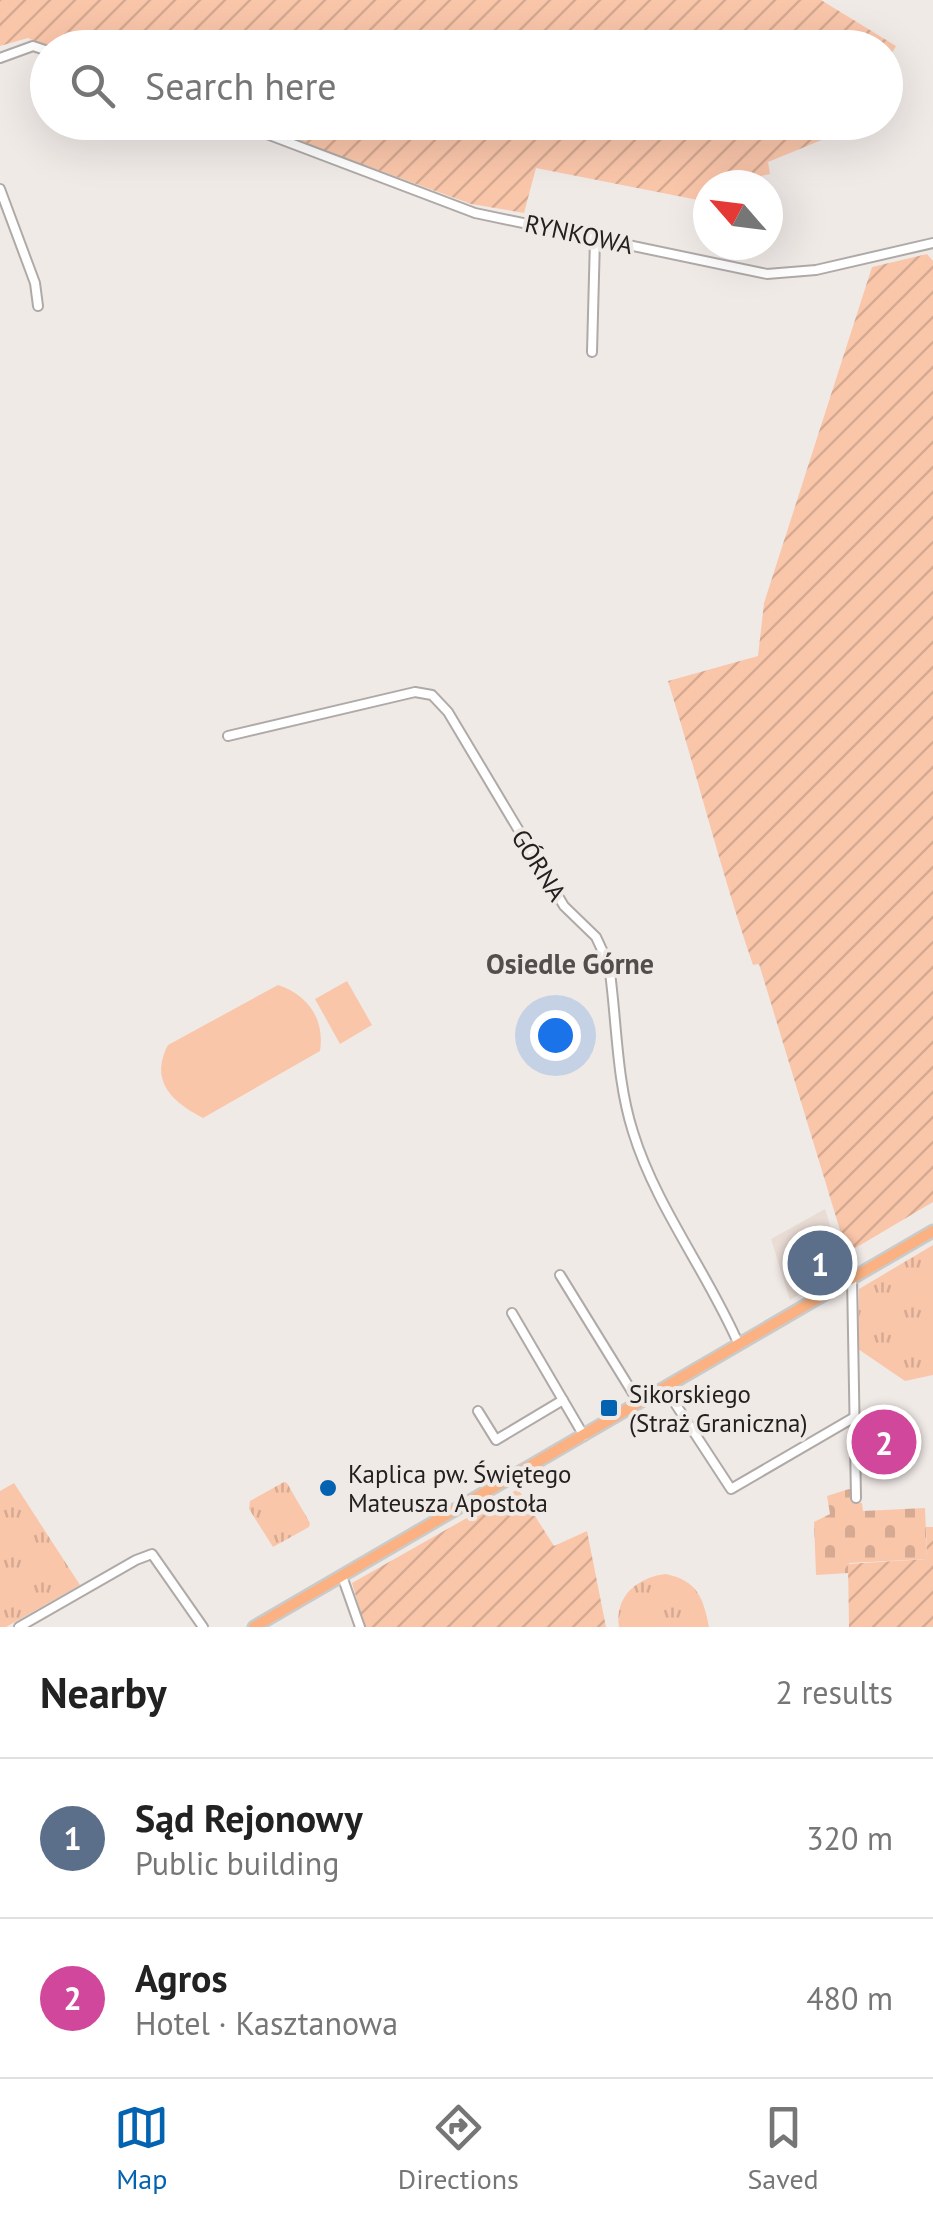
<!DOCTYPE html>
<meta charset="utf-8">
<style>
body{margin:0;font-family:"PT Sans",sans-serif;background:#f6f6f6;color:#222}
.compass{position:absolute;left:693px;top:170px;width:90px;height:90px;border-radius:50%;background:#fff;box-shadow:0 10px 40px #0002;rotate:298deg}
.you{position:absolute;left:555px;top:1035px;width:35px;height:35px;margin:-25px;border:8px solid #fff;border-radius:50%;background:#1a73e8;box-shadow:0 0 0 15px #1a73e833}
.badge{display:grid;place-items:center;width:65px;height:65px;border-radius:50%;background:#0463b0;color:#fff;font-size:32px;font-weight:700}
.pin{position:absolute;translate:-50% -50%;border:5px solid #fff;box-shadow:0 2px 10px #0006}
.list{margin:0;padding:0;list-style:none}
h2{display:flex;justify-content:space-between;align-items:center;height:130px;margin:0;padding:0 40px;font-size:42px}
h2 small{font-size:32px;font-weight:400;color:#767676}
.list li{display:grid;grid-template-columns:65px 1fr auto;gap:30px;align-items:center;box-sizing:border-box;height:160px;padding:0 40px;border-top:2px solid #e0e0e0}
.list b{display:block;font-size:38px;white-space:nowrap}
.list p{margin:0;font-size:32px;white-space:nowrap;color:#767676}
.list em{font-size:32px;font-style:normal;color:#767676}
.icon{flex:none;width:55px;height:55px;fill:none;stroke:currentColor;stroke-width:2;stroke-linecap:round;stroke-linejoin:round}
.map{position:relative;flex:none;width:933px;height:1627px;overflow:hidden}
.search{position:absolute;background:#fff;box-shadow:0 10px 40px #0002;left:30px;right:30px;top:30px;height:110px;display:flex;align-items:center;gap:25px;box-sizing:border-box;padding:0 35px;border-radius:55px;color:#767676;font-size:38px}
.sheet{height:450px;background:#fff}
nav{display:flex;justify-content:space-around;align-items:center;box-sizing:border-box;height:140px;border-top:2px solid #e0e0e0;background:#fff;font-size:28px;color:#767676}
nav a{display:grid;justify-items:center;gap:5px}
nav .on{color:#0463b0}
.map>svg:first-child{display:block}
.built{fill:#e9dcd5}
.grass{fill:url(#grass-tufts)}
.cemetery{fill:url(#cemetery-stones)}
.garden{fill:url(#garden-furrows)}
.pitch{fill:#fac6aa}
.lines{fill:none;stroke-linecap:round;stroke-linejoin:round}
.minor-casing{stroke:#afaaa7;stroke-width:12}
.major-casing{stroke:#cacac9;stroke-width:15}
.minor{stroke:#fff;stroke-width:8}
.major{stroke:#fbb181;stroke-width:10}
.poi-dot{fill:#0463b0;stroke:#f0eae7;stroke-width:4}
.labels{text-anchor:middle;stroke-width:8;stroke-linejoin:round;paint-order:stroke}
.street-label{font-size:25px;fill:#232120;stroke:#f0eae7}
.poi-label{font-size:25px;fill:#232120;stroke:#f0eae7;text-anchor:start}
.neighbourhood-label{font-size:28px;font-weight:bold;fill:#524e4b;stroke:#f0eae7}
</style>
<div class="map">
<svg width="933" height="1627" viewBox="0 0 933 1627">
<defs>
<pattern id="grass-tufts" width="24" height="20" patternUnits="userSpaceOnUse" patternTransform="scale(2.5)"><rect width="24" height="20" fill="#fac6aa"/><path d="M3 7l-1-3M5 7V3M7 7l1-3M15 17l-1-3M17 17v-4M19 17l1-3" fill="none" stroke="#d6aa92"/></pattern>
<pattern id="cemetery-stones" width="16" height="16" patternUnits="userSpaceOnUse" patternTransform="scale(2.5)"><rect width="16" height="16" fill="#fac6aa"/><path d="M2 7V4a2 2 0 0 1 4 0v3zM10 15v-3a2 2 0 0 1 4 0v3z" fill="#d6aa92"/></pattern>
<pattern id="garden-furrows" width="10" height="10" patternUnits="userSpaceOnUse" patternTransform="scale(2.5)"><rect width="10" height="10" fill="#fac6aa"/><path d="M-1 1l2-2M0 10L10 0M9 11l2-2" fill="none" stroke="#d6aa92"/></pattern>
</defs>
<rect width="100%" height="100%" fill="#f0eae7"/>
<path class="built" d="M825,1209L843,1268L790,1300L771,1239Z"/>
<g class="grass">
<path d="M933,1245V1375L905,1381L858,1349L859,1289Z"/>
<path d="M284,1482L287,1483L310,1523L309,1527L273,1547L249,1509L250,1501Z"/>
<path d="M14,1483L80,1585L6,1627H0V1491Z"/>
<path d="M666,1574C698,1581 703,1598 709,1627H619C614,1596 638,1577 666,1574Z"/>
</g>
<path class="cemetery" d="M849,1489L855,1492L853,1503H862L863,1511L925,1508L927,1559L849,1563V1573L816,1575L814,1522L830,1514L827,1496Z"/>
<g class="garden">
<path d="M0,0H821L896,46L886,64V48H49L28,38L0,46Z"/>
<path d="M249,123L851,122V123L846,130L768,162L770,174L752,178L750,185H708V202L536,168L524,213L471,204Z"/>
<path d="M927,254L933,261V1202L847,1253L759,964L753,965C721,872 697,775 668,681L758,656L764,603L872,267Z"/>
<path d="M518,1489L554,1546L587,1531L606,1627H365L352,1583Z"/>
<path d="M926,1527H933V1627H849L848,1564L927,1559Z"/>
</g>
<g class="pitch">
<path d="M347,981L372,1025L340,1044L315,999Z"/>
<path d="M278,985C308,995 325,1019 320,1051L203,1118C172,1102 149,1081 168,1045Z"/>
</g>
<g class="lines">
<g class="minor-casing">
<g id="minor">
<path d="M0,58L33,46L48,51"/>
<path d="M235,122L475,213L767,274L816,270L933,243"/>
<path d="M0,189L35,283L38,306"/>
<path d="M592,352L595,239"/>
<path d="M228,736L415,692L432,695L448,712L564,906L596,937L609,965C617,1020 616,1079 633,1132C656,1207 708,1273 739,1345"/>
<path d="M560,1275L639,1403"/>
<path d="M852,1278L856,1498"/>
<path d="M512,1313L584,1436"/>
<path d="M665,1388L731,1489L853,1418"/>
<path d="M478,1411L496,1440L563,1400"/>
<path d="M342,1576L360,1627"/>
<path d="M19,1627L136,1560L152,1554L203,1627"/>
</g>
</g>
<g class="major-casing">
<path id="major" d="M254,1627L933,1231"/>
</g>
<use href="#minor" class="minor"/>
<use href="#major" class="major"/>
</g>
<g class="poi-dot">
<rect x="599" y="1398" width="20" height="20" rx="5"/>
<circle cx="328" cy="1488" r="10"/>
</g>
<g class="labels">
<g class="street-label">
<text transform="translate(579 234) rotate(12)" y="9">RYNKOWA</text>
<text transform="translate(539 865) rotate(58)" y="9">GÓRNA</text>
</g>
<g class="poi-label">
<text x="629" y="1403">Sikorskiego<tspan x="629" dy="29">(Straż Graniczna)</tspan></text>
<text x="348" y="1483">Kaplica pw. Świętego<tspan x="348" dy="29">Mateusza Apostoła</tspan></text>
</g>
<g class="neighbourhood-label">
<text x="570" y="974">Osiedle Górne</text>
</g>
</g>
</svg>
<svg class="compass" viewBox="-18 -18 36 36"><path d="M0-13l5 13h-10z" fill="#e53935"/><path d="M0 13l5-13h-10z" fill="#767676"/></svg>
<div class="you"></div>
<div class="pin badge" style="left:820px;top:1263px;background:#5c6f8a">1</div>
<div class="pin badge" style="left:884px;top:1442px;background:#d1479c">2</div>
<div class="search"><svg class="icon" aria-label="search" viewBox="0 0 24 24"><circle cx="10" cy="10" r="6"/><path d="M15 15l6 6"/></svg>Search here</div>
</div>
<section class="sheet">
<h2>Nearby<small>2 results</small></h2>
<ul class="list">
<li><span class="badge" style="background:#5c6f8a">1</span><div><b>Sąd Rejonowy</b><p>Public building</p></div><em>320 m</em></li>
<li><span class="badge" style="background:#d1479c">2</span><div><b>Agros</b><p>Hotel · Kasztanowa</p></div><em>480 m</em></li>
</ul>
</section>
<nav>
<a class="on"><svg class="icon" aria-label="map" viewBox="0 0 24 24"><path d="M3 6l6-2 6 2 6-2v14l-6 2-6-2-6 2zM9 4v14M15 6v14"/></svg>Map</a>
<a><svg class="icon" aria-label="directions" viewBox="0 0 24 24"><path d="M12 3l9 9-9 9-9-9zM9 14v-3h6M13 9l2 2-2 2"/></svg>Directions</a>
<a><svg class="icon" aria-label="saved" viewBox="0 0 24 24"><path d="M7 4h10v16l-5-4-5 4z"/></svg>Saved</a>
</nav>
